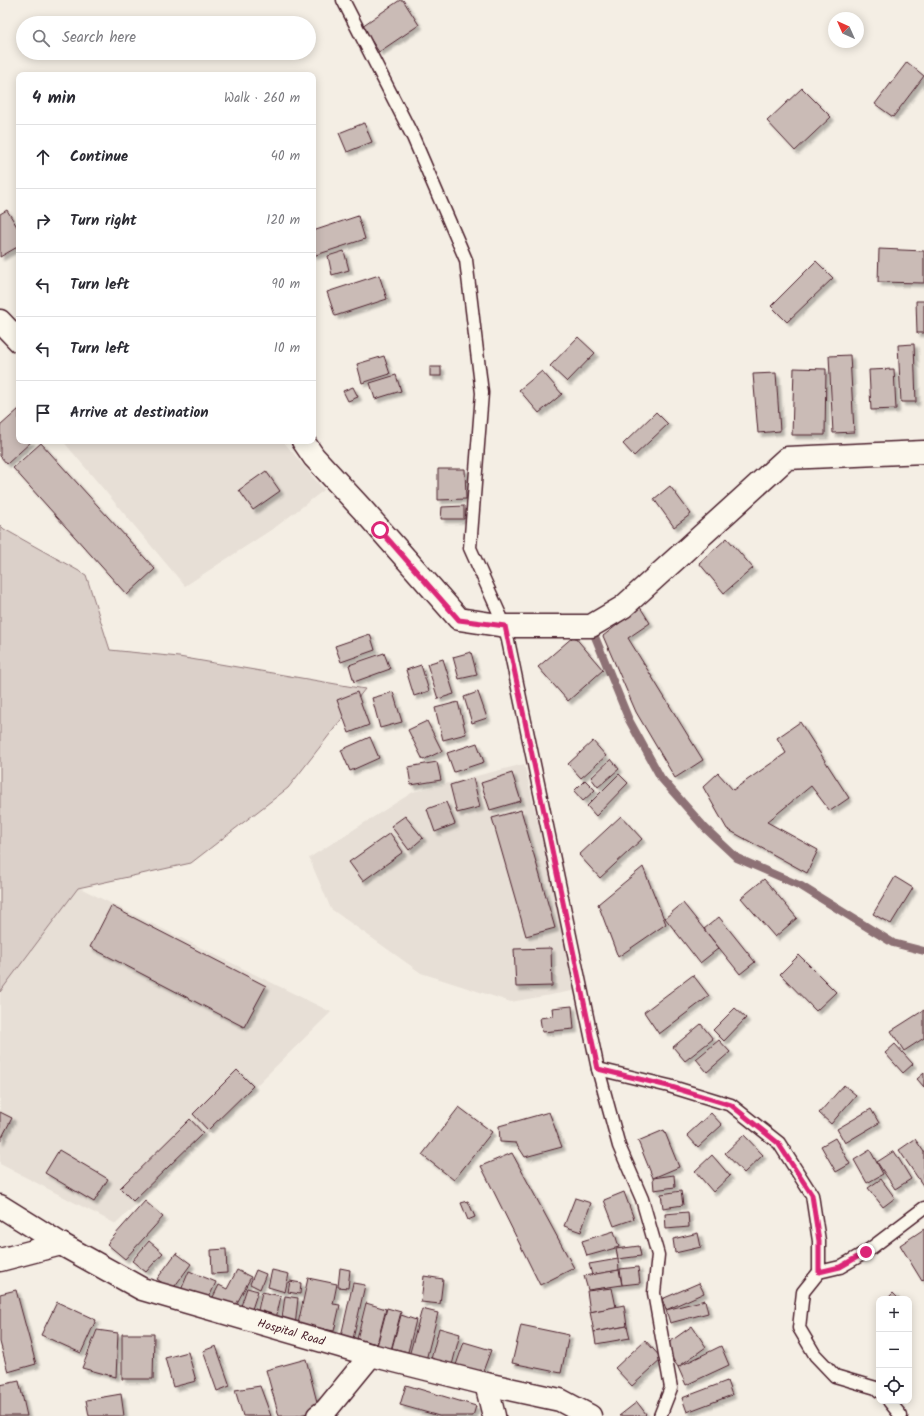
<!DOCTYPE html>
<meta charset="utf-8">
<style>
body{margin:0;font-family:Kalam,sans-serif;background:#f2f2f3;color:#2b2b33}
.controls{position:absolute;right:12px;bottom:12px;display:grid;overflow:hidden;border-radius:8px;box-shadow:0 2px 10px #0003}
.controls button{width:36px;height:36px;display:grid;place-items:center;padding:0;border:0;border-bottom:1px solid #e1e1e2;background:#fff;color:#2b2b33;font:20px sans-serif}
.compass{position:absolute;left:828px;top:12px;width:36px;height:36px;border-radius:50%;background:#fff;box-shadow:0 2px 10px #0003;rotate:315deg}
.stop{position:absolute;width:12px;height:12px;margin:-9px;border:3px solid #db2777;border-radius:50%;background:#fff}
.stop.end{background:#db2777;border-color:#fff;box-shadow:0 1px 4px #0008}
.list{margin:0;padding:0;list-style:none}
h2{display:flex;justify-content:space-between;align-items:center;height:52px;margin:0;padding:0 16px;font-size:17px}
h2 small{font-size:13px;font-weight:400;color:#7c7c81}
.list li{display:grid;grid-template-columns:26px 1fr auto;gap:12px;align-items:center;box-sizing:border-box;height:64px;padding:0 16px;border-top:1px solid #e1e1e2}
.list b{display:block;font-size:15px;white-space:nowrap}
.list em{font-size:13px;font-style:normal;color:#7c7c81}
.icon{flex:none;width:22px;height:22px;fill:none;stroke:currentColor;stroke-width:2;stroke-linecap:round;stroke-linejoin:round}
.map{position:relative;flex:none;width:924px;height:1416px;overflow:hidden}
.search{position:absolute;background:#fff;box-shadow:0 2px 10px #0003;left:16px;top:16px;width:300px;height:44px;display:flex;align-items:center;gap:10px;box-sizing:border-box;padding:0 14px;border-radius:22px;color:#7c7c81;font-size:15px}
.panel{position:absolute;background:#fff;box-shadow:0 2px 10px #0003;left:16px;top:72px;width:300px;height:372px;border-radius:8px}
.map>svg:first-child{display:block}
.built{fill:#e7dfd6}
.green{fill:#dbd0c9;stroke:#92787a}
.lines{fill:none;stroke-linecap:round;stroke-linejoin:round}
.stream{stroke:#8d7174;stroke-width:8}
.building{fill:#cabbb6;stroke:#4a1f2b;filter:url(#shadow)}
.service-casing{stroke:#4a1f2b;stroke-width:15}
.minor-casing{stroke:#4a1f2b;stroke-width:25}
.tertiary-casing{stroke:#4a1f2b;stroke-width:25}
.service{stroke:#fbf7ec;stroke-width:12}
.minor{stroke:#fbf7ec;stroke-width:22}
.tertiary{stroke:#fbf7ec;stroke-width:22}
.route{stroke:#db2777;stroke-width:5}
.labels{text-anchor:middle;stroke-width:3;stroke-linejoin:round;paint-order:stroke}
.street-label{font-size:12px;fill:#4a1f2b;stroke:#fbf7ec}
</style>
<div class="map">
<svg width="924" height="1416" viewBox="0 0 924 1416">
<defs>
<filter id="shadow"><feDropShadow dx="3.5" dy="3.5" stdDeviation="1" flood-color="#0004"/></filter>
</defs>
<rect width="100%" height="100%" fill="#f4eee4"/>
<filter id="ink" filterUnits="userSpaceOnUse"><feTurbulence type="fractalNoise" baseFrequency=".025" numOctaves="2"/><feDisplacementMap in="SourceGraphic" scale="8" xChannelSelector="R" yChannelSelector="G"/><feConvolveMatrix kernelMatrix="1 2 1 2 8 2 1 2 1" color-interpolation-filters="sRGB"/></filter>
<g filter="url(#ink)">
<g class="built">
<path d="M63,441H283L324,490L277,526L185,586Z"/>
<path d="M524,764L578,990L511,1002L421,973L331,909L309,858L413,792Z"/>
<path d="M78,887L331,1012L116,1224L0,1164V962Z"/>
</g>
<path class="green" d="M0,525L4,529L86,575L110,650L179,657L365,689L288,788L191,863L78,888L0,992Z"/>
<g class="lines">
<path class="stream" d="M591,627L629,720L661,778L705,828L737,858L801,886L893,943L924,951"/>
</g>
<g class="building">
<path d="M400,0H403L419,25L379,52L362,26Z"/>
<path d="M907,62L924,76L893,117L875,104Z"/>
<path d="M802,88L831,117L795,151L767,121Z"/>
<path d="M364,123L372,142L347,152L339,133Z"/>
<path d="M7,210L19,230V246L0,257V214Z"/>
<path d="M358,216L365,239L313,256V231Z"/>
<path d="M879,249L924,251V283L878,282Z"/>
<path d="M344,251L349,270L332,275L328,256Z"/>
<path d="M816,261L833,278L787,322L771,306Z"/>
<path d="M379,275L387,299L335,316L327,292Z"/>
<path d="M916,301H924V333H917Z"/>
<path d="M578,337L595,353L567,382L550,366Z"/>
<path d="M914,344L916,402H901L898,345Z"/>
<path d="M850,355L854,432L833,433L829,356Z"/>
<path d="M384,356L390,374L362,383L357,364Z"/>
<rect x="430" y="367" width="11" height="9"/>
<path d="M794,368L826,369L825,435H792Z"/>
<path d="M894,369L896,409L871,410L869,370Z"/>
<path d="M542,371L562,394L539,413L519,390Z"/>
<path d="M776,373L780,431L758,433L753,374Z"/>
<path d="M396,375L401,391L375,399L370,383Z"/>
<path d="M353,387L358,397L348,401L343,391Z"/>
<path d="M19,409V441H32L7,464L0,456V426Z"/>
<path d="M656,412L668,424L634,456L623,444Z"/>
<path d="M41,443L155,569L127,595L13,468Z"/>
<path d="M438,469H465L466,499L438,500Z"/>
<path d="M266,471L280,491L253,510L239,490Z"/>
<path d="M670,486L691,514L674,527L654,499Z"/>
<path d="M464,506V519H441L442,507Z"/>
<path d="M727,538L753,568L724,593L699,563Z"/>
<path d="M640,607L650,623L628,638L703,760L675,778L636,712L603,636Z"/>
<path d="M370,634L375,650L341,662L335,646Z"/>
<path d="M574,636L603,670L568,701L538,667Z"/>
<path d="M471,652L477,675L459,679L453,657Z"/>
<path d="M384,653L390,669L354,682L349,665Z"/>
<path d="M443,659L454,694L438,699L427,664Z"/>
<path d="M421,665L429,691L414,696L406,670Z"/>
<path d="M357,692L369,725L349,733L337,700Z"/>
<path d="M393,692L402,722L380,728L372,698Z"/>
<path d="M478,692L487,718L472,723L464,697Z"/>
<path d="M458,702L466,734L443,740L435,708Z"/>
<path d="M427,721L442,751L423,760L408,730Z"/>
<path d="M800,722L849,798L830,811L811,786L767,822L818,850L807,873L727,829L703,787L718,773L733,790L786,753L777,738Z"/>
<path d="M370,737L379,758L350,771L341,750Z"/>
<path d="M593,741L606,756L581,778L568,764Z"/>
<path d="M477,743L484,762L454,772L447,753Z"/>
<path d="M611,759L619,769L598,787L591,778Z"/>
<path d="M437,762L441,780L411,785L408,767Z"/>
<path d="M512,773L521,801L490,810L481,783Z"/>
<path d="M619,774L628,783L596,816L587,806Z"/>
<path d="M473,778L480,807L457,813L450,785Z"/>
<path d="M585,780L595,790L583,801L574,791Z"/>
<path d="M446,802L455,824L435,832L427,809Z"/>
<path d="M521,810L555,928L526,936L492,818Z"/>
<path d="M405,816L423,838L409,850L391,826Z"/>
<path d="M621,816L642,839L600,878L579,855Z"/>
<path d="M390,833L403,852L363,881L349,862Z"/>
<path d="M643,867L666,924L618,957L598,904Z"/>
<path d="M895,877L913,888L891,924L873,914Z"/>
<path d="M764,879L797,918L775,937L741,898Z"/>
<path d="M683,903L719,948L700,963L665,918Z"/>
<path d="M111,906L266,986L244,1027L90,947Z"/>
<path d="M719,917L755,962L740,974L704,929Z"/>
<path d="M551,948L552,986L516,987L514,949Z"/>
<path d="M799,955L836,992L816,1011L780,974Z"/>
<path d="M693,975L709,996L659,1034L644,1012Z"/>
<path d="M572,1006L574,1029L542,1032L540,1018L553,1016L552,1008Z"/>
<path d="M735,1008L746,1018L724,1041L713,1030Z"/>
<path d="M924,1010V1038L904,1051L891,1031Z"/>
<path d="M701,1024L713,1039L685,1061L673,1047Z"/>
<path d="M719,1040L730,1052L707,1072L696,1059Z"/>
<path d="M895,1044L913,1064L903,1073L885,1053Z"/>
<path d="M237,1070L253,1086L208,1130L193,1114Z"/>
<path d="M924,1073V1087L917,1079Z"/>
<path d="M844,1085L856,1095L831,1124L819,1113Z"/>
<path d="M459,1107L492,1132L454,1180L422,1155Z"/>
<path d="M871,1109L879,1123L845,1143L837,1129Z"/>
<path d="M0,1112L12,1118L0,1141Z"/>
<path d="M549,1112L562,1147L525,1157L516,1143L500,1142L499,1126Z"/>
<path d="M711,1113L722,1125L698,1147L687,1135Z"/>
<path d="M190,1119L203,1133L133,1201L120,1188Z"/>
<path d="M664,1130L679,1167L653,1178L638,1141Z"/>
<path d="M744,1135L763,1155L744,1173L725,1153Z"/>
<path d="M835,1138L850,1164L836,1172L821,1146Z"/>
<path d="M915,1139L924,1152V1187L899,1150Z"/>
<path d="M59,1150L108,1179L94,1202L45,1173Z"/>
<path d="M870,1150L883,1174L867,1183L854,1160Z"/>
<path d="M894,1151L911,1179L895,1189L877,1162Z"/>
<path d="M512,1153L574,1268L540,1285L481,1166Z"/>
<path d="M712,1155L730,1176L713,1192L695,1171Z"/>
<path d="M674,1175L675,1187L654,1190L653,1178Z"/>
<path d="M881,1179L895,1198L883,1207L868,1188Z"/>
<path d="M681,1191L683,1205L663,1208L661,1194Z"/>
<path d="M624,1192L634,1219L614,1226L604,1200Z"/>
<path d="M575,1198L591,1203L581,1232L564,1226Z"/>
<path d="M145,1201L163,1217L125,1259L107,1244Z"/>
<path d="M468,1201L475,1217L468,1220L461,1203Z"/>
<path d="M688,1212L689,1227L666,1229L665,1214Z"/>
<path d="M924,1229V1279L922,1281L900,1245Z"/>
<path d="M614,1231L619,1247L587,1256L582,1241Z"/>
<path d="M698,1233L701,1247L675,1253L673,1239Z"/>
<path d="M149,1241L163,1253L146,1272L132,1261Z"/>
<path d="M639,1246L641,1256L618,1259L616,1249Z"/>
<path d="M226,1249L227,1273L212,1274L211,1250Z"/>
<path d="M176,1253L191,1264L172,1290L157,1279Z"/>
<path d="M618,1259L619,1270L592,1275L589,1264Z"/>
<path d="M638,1267L640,1283L622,1285L620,1269Z"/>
<path d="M340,1268L350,1270L348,1288L338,1287Z"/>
<path d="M237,1270L251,1277L230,1316L209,1305L219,1285L227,1289Z"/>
<path d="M256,1270L266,1274L260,1289L250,1284Z"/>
<path d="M272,1270L289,1274L285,1292L268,1287Z"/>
<path d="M619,1270L622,1285L588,1290L584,1276Z"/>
<path d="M189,1271L216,1282L207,1302L181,1290Z"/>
<path d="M424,1276L443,1279L440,1304L421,1302Z"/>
<path d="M308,1278L337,1284L333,1304L340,1305L334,1331L298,1324Z"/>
<path d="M290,1281L301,1283L300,1294L288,1292Z"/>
<path d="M353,1283L365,1285L353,1339L341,1336Z"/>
<path d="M699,1283L704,1293L666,1310L662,1299Z"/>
<path d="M247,1288L258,1291L249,1318L238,1315Z"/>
<path d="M612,1288L616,1307L590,1312L587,1291Z"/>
<path d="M16,1290L36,1364L8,1372L0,1342V1294Z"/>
<path d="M262,1292L281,1296L275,1323L256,1319Z"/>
<path d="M893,1293L899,1299H887Z"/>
<path d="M285,1296L298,1298L295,1327L281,1325Z"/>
<path d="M705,1300L708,1313L670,1323L666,1310Z"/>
<path d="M57,1302L96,1320L81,1353L41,1335Z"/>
<path d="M366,1303L386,1309L377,1344L357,1339Z"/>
<path d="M624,1305L627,1326L594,1332L590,1312Z"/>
<path d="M387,1308L401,1312L391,1350L377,1346Z"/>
<path d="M422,1309L438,1313L426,1360L409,1356Z"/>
<path d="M401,1315L416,1320L408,1352L392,1348Z"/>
<path d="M521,1325L569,1335L561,1373L512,1363Z"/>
<path d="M627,1326L630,1338L596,1344L594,1332Z"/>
<path d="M692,1326L706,1347L678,1367L664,1346Z"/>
<path d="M439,1328L460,1334L451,1369L430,1363Z"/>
<path d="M97,1330L118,1333L116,1377L82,1368Z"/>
<path d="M122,1334H154L153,1379H122Z"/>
<path d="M645,1340L662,1359L632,1386L615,1368Z"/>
<path d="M464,1342L491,1350L482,1374L456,1365Z"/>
<path d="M216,1346L230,1386L217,1391L203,1351Z"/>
<path d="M721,1346L729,1365L686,1385L678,1367Z"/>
<path d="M188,1352L196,1381L173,1387L165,1358Z"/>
<path d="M306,1359L319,1410L296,1416H279L266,1370Z"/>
<path d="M19,1381L27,1416H0V1385Z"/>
<path d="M727,1381L732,1395L687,1412L682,1398Z"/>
<path d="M406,1385L476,1406L473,1416H439L400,1405Z"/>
<path d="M260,1386L271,1416H243L235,1390Z"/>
<path d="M121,1394L124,1416H89L86,1400Z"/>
<path d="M637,1402L646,1414L644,1416H619Z"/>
</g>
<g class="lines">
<g class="service-casing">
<g id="service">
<path d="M343,0L413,137L466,260L482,393L470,548L505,626L598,1069L619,1146L642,1199L658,1255L654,1293L671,1388L660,1416"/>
<path d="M598,1069L669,1086L731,1105L779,1143L812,1195L819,1241V1272L840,1267L866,1252L924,1208"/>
<path d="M819,1272L803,1292L799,1328L815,1355L835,1376L876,1388L879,1391"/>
<path d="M889,1401L901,1416"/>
</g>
</g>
<g class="minor-casing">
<g id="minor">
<path d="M0,321L19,341"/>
<path d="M303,441L314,457L362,509L459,619L505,626H591L623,607L787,458L924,452"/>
<path d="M0,1206L61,1244"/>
<path d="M486,1384L494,1416"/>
<path d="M318,1416L326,1410L371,1355"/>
</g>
</g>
<g class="tertiary-casing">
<g id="tertiary">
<path id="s1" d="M0,1260L61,1244L142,1289L371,1355L486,1384L560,1400L590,1416"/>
</g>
</g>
<use href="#service" class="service"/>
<use href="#minor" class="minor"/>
<use href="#tertiary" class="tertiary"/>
</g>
</g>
<g class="lines" filter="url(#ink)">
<path class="route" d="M380,530L459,620L505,626L598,1069L668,1086L731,1105L778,1143L812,1195L819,1241V1272L840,1267L866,1252"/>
</g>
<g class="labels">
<g class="street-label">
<text dy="4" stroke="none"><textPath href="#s1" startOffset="311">Hospital Road</textPath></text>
</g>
</g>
</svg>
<div class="controls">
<button>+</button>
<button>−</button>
<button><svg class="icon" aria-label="locate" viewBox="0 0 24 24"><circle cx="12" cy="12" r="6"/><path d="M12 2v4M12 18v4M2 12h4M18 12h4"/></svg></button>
</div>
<svg class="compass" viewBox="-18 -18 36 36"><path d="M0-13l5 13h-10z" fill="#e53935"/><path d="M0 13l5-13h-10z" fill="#7c7c81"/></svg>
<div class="stop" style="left:380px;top:530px"></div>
<div class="stop end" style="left:866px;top:1252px"></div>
<div class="search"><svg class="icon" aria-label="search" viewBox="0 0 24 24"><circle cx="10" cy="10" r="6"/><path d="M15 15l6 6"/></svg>Search here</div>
<section class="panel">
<h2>4 min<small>Walk · 260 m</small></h2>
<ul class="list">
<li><svg class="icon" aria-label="ahead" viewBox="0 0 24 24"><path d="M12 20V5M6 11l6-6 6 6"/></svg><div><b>Continue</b></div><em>40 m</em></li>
<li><svg class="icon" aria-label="right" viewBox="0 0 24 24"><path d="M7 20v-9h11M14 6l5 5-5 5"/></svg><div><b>Turn right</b></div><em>120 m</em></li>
<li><svg class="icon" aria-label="left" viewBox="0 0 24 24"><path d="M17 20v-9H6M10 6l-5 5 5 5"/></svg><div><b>Turn left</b></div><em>90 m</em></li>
<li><svg class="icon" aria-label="left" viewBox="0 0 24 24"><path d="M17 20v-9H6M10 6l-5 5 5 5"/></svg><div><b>Turn left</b></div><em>10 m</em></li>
<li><svg class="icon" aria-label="arrive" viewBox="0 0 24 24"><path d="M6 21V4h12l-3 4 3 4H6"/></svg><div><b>Arrive at destination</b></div></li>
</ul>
</section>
</div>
